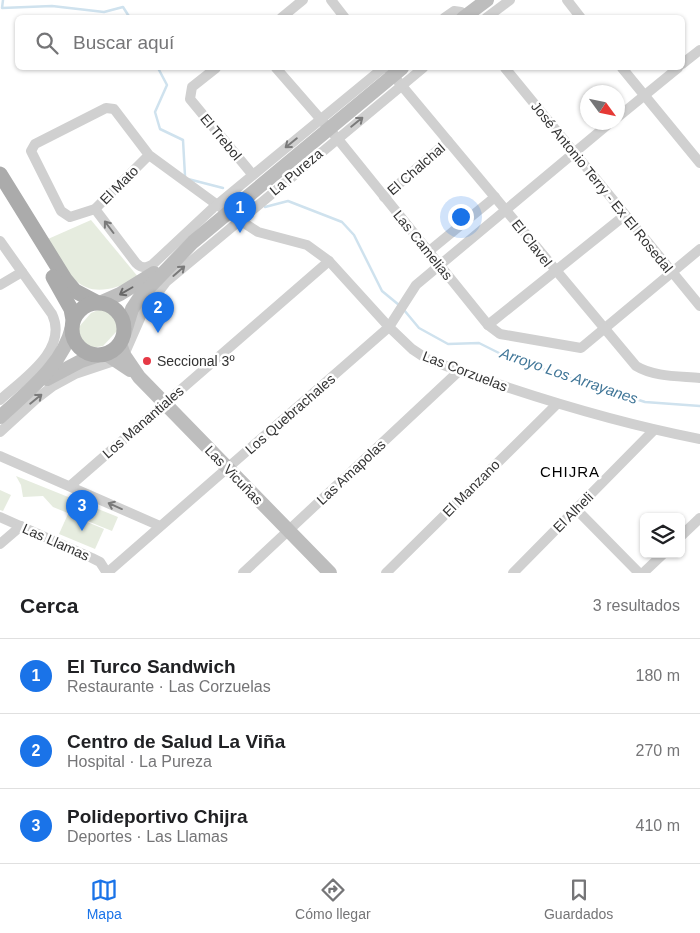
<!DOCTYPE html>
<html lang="es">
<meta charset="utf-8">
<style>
body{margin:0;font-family:Arial,sans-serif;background:#f6f6f6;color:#202124}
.controls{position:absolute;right:15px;bottom:15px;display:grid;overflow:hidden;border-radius:8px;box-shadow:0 1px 4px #0004}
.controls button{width:45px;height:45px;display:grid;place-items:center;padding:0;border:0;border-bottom:1px solid #e0e0e0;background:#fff;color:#202124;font:25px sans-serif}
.compass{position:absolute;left:580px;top:85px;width:45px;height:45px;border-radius:50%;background:#fff;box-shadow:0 1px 4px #0004;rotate:123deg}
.you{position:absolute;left:460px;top:216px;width:18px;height:18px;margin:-12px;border:4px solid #fff;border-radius:50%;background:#1a73e8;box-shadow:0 0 0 8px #1a73e833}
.badge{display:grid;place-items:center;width:32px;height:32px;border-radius:50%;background:#1a73e8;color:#fff;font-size:16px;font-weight:700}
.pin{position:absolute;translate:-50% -41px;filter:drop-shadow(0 1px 2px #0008)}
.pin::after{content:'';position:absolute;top:26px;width:18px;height:15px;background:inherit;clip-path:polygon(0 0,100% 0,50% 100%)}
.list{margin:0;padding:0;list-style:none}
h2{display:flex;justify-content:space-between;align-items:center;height:65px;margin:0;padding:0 20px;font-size:21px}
h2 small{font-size:16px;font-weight:400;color:#757577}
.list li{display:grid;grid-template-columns:32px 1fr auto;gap:15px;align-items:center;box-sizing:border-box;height:75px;padding:0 20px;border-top:1px solid #e0e0e0}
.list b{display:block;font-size:19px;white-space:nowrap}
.list p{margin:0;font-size:16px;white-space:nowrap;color:#757577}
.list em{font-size:16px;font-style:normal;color:#757577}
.icon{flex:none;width:28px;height:28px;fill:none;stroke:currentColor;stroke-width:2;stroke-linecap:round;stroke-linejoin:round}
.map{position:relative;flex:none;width:700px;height:573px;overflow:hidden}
.search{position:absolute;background:#fff;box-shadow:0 1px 4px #0004;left:15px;right:15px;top:15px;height:55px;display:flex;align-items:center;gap:12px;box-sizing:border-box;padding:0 18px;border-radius:8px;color:#757577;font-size:19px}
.sheet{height:290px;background:#fff}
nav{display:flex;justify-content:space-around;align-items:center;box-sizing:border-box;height:70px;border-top:1px solid #e0e0e0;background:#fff;font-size:14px;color:#757577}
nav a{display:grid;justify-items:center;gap:2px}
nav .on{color:#1a73e8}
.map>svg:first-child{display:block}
.green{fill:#e6ecdf}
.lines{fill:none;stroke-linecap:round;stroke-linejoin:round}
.stream{stroke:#cfe2ee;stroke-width:2.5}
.street{stroke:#d0d0d0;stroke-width:10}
.secondary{stroke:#bdbdbd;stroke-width:14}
.primary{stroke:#ababab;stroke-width:15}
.oneway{stroke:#7a7a7a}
.oneway2{stroke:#6a6a6a}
.poi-dot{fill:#e63946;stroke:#fff;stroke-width:2}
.labels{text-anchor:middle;stroke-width:5;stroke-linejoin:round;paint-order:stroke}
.street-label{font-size:14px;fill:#333;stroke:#fff}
.poi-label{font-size:14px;fill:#333;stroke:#fff;text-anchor:start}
.water-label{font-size:15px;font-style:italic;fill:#3f7597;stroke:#fff}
.neighbourhood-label{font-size:15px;letter-spacing:1px;fill:#000;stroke:#fff}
</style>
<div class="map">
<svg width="700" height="573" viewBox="0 0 700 573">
<rect width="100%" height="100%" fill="#fff"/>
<g class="green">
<path d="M91,220L139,278C85,304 73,285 48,239Z"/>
<path d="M101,309L114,313L118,319L117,331L103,346L91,348L81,343L78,328L91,313Z"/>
<path d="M16,476L118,517L112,531L53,507L43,496L23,497L21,485Z"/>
<path d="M0,490L11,495L3,511L0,510Z"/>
<path d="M68,514L104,529L95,549L59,534Z"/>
</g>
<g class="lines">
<g class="stream">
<path d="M3,0L2,8L52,6L104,12L123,7L130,18"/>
<path d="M158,68L167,85L155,112L160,129L183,140L185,176"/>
<path d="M188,179L223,188"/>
<path d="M265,207L288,201L342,222L354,235L382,291L399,305"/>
<path d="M404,310L419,328L448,344L479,343L509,358L645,402L700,406"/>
</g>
<g class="street">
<path d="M331,0L345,18"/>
<path d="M567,0L581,18"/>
<path d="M281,18L303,0"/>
<path d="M444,18L454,11L461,12L466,18"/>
<path d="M486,18L510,0"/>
<path d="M682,64L700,50"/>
<path d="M216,68L192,87L190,99L252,174"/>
<path d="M276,68L337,138L488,325L500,334L581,348L700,249"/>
<path d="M387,68L636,366C654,377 679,376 700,378"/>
<path d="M505,68L700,306"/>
<path d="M622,68L700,163"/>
<path d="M618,117L678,68"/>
<path d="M149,155L95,209L70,217L61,211L31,151L35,144L106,108L114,109L149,155L227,212L258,232L307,245L329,261L389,327L412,349L427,359C516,392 607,421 700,439"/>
<path d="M384,197L448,141"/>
<path d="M95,209L136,263C142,269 146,268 153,264L213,208L383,68"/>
<path d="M0,241L52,314C69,350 23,379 0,400"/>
<path d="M428,252L495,197"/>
<path d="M0,285L22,272"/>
<path d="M488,325L624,216"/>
<path d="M0,432L36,399L53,386L75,374L117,360L124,355L142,314L166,282L423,68"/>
<path d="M0,456L160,526"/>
<path d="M70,486L329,261"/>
<path d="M576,509L639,573"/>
<path d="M0,517L92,558L100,562L107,573"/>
<path d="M681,536L700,518"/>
<path d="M0,544L21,526"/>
<path d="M107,573L389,327L416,285L611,122"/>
<path d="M243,573L459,371"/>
<path d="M386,573L557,404"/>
<path d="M513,573L654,430"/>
<path d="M643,573L663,554"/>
</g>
<g class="secondary">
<path d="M463,18L487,0"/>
<path d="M102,302L120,294L154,273"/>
<path d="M124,335L132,309L140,297L193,242L402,68"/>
<path d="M120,344L124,355L139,377L330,573"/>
<path d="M106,354L130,370"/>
<path d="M47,379L81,361L99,355"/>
<path d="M0,417C28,391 63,365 72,327"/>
</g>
<g class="primary">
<path d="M0,174L65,279L75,291L96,302"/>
<path d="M53,277L71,309L73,320"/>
<circle cx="98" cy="329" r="26"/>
</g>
</g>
<defs><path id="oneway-shaft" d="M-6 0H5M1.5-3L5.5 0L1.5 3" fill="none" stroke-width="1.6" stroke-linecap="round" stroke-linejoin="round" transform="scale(1.25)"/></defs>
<g class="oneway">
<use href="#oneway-shaft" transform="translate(357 122) rotate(-39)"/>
<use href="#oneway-shaft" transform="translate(291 143) rotate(141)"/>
<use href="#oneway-shaft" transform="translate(109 227) rotate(-127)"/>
<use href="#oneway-shaft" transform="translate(179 271) rotate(-41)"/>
<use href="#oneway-shaft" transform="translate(36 399) rotate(-39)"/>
<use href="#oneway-shaft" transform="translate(115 506) rotate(-156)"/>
</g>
<use class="oneway2" href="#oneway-shaft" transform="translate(126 291) rotate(150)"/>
<circle class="poi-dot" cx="147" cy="361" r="5"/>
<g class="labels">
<g class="street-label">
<text transform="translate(221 137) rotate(50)" y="5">El Trebol</text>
<text transform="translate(416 169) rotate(-41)" y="5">El Chalchal</text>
<text transform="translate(296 172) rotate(-40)" y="5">La Pureza</text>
<text transform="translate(119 185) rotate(-45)" y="5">El Mato</text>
<text transform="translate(602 187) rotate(51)" y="5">José Antonio Terry - Ex El Rosedal</text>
<text transform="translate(532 243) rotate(52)" y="5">El Clavel</text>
<text transform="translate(423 245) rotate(51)" y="5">Las Camelias</text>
<text transform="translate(465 371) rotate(21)" y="5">Las Corzuelas</text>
<text transform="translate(290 414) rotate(-41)" y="5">Los Quebrachales</text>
<text transform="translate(143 422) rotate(-41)" y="5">Los Manantiales</text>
<text transform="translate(351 472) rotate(-43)" y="5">Las Amapolas</text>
<text transform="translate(234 475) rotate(46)" y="5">Las Vicuñas</text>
<text transform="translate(471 488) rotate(-45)" y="5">El Manzano</text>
<text transform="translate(573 512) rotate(-45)" y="5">El Alheli</text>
<text transform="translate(56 542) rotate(24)" y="5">Las Llamas</text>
</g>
<g class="poi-label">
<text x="157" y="366">Seccional 3º</text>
</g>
<g class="water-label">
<text transform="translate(569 376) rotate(19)" y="5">Arroyo Los Arrayanes</text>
</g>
<g class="neighbourhood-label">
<text x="570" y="477">CHIJRA</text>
</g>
</g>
</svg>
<div class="controls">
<button><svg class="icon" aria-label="layers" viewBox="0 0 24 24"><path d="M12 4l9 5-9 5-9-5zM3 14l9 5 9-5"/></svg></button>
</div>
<svg class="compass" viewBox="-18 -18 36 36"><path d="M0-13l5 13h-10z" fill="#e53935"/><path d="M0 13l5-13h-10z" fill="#757577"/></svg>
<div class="you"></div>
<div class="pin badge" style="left:240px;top:233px">1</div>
<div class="pin badge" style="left:158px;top:333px">2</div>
<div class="pin badge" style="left:82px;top:531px">3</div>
<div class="search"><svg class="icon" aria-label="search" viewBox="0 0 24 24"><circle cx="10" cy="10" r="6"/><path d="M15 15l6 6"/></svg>Buscar aquí</div>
</div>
<section class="sheet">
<h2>Cerca<small>3 resultados</small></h2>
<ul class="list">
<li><span class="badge">1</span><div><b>El Turco Sandwich</b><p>Restaurante · Las Corzuelas</p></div><em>180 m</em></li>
<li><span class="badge">2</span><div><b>Centro de Salud La Viña</b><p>Hospital · La Pureza</p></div><em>270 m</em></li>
<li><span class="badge">3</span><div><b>Polideportivo Chijra</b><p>Deportes · Las Llamas</p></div><em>410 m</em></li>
</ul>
</section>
<nav>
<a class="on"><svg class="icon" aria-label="map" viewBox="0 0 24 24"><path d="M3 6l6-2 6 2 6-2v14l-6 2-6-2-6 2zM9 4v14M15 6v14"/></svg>Mapa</a>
<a><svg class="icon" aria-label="directions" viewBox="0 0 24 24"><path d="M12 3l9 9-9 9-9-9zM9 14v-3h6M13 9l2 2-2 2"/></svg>Cómo llegar</a>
<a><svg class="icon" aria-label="saved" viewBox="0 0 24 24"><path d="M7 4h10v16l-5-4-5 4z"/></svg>Guardados</a>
</nav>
